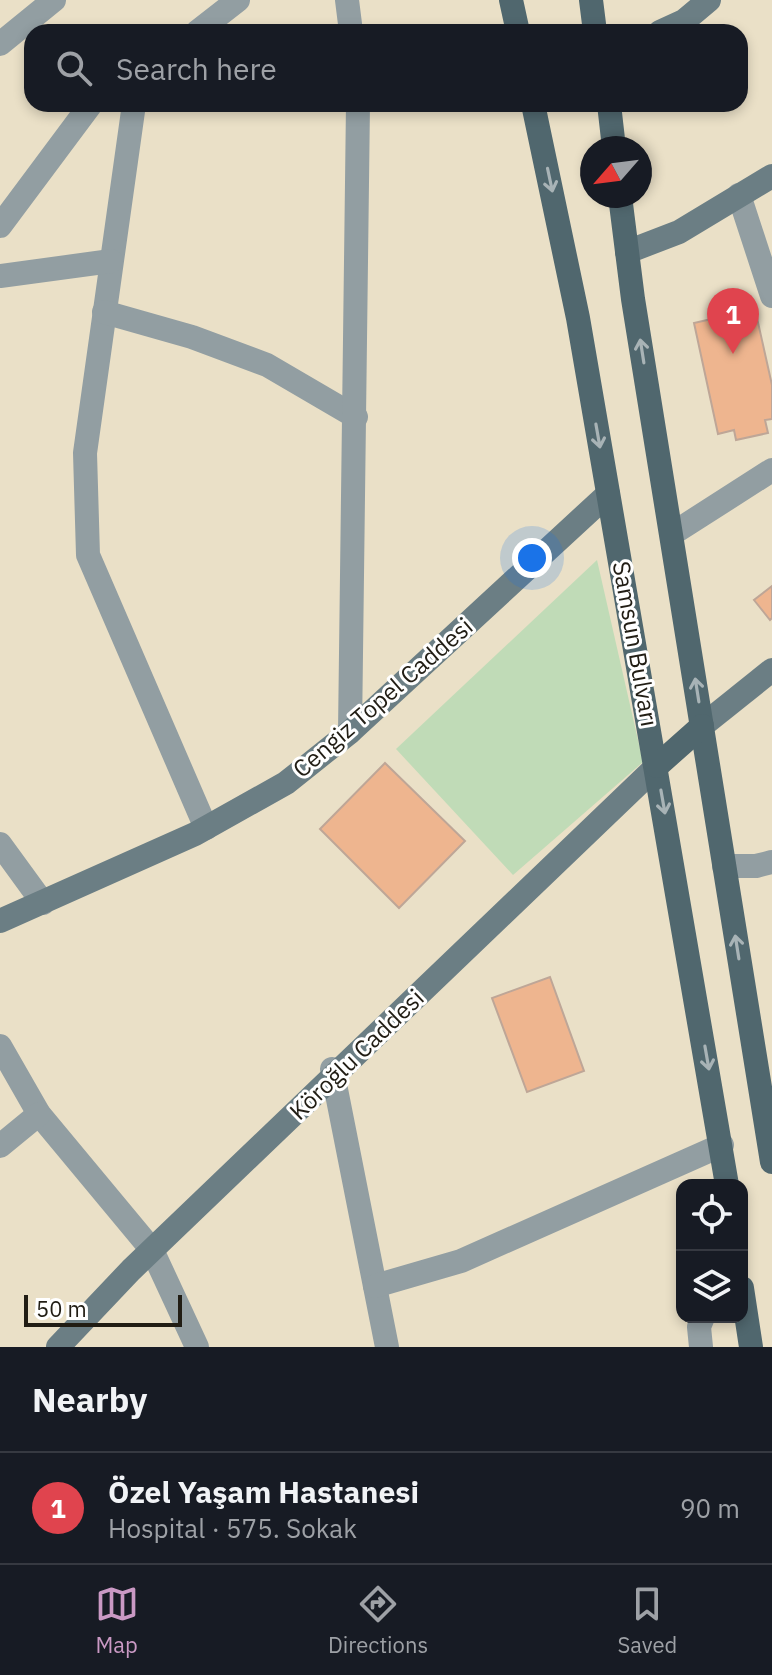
<!DOCTYPE html>
<meta charset="utf-8">
<style>
body{margin:0;font-family:"IBM Plex Sans",sans-serif;background:#242831;color:#f1f3f6}
.controls{position:absolute;right:24px;bottom:24px;display:grid;overflow:hidden;border-radius:16px;box-shadow:0 4px 12px #0003}
.controls button{width:72px;height:72px;display:grid;place-items:center;padding:0;border:0;border-bottom:2px solid #363941;background:#171b24;color:#f1f3f6;font:40px sans-serif}
.compass{position:absolute;left:580px;top:136px;width:72px;height:72px;border-radius:50%;background:#171b24;box-shadow:0 4px 12px #0003;rotate:242deg}
.scale{position:absolute;left:24px;bottom:20px;width:158px;box-sizing:border-box;padding-left:8px;border:4px solid #211d14;border-top:0;font-size:22px;line-height:28px;white-space:nowrap;color:#211d14;-webkit-text-stroke:6px #fff;paint-order:stroke}
.you{position:absolute;left:532px;top:558px;width:28px;height:28px;margin:-20px;border:6px solid #fff;border-radius:50%;background:#1a73e8;box-shadow:0 0 0 12px #1a73e833}
.badge{display:grid;place-items:center;width:52px;height:52px;border-radius:50%;background:#ca99c4;color:#fff;font-size:26px;font-weight:700}
.pin{position:absolute;translate:-50% -66px;filter:drop-shadow(0 2px 4px #0008)}
.pin::after{content:'';position:absolute;top:42px;width:28px;height:24px;background:inherit;clip-path:polygon(0 0,100% 0,50% 100%)}
.list{margin:0;padding:0;list-style:none}
h2{display:flex;justify-content:space-between;align-items:center;height:104px;margin:0;padding:0 32px;font-size:34px}
h2 small{font-size:26px;font-weight:400;color:#9ea1a6}
.list li{display:grid;grid-template-columns:52px 1fr auto;gap:24px;align-items:center;box-sizing:border-box;height:112px;padding:0 32px;border-top:2px solid #363941}
.list b{display:block;font-size:30px;white-space:nowrap}
.list p{margin:0;font-size:26px;white-space:nowrap;color:#9ea1a6}
.list em{font-size:26px;font-style:normal;color:#9ea1a6}
.icon{flex:none;width:44px;height:44px;fill:none;stroke:currentColor;stroke-width:2;stroke-linecap:round;stroke-linejoin:round}
.map{position:relative;flex:none;width:772px;height:1347px;overflow:hidden}
.search{position:absolute;background:#171b24;box-shadow:0 4px 12px #0003;left:24px;right:24px;top:24px;height:88px;display:flex;align-items:center;gap:20px;box-sizing:border-box;padding:0 28px;border-radius:24px;color:#9ea1a6;font-size:30px}
.sheet{height:216px;background:#171b24}
nav{display:flex;justify-content:space-around;align-items:center;box-sizing:border-box;height:112px;border-top:2px solid #363941;background:#171b24;font-size:22px;color:#9ea1a6}
nav a{display:grid;justify-items:center;gap:4px}
nav .on{color:#ca99c4}
.map>svg:first-child{display:block}
.green{fill:#c0dbb7}
.building{fill:#eeb58f;stroke:#bea697;stroke-width:2}
.lines{fill:none;stroke-linecap:round;stroke-linejoin:round}
.street{stroke:#929ea2;stroke-width:24}
.secondary{stroke:#6b7e84;stroke-width:24}
.primary{stroke:#50676e;stroke-width:24}
.oneway{stroke:#a8b3b6}
.labels{text-anchor:middle;stroke-width:6;stroke-linejoin:round;paint-order:stroke}
.street-label{font-size:24px;fill:#211d14;stroke:#fff}
</style>
<div class="map">
<svg width="772" height="1347" viewBox="0 0 772 1347">
<rect width="100%" height="100%" fill="#eae0c7"/>
<path class="green" d="M597,560L643,762L513,875L396,749Z"/>
<g class="building">
<path d="M755,309L772,385V419L765,420L768,433L736,440L734,430L718,434L694,323Z"/>
<path d="M772,586V618L770,620L754,600Z"/>
<path d="M385,763L465,841L399,908L320,829Z"/>
<path d="M550,977L584,1071L527,1092L492,998Z"/>
</g>
<g class="lines">
<g class="street">
<path d="M347,0L351,32"/>
<path d="M197,32L238,0"/>
<path d="M0,44L54,0"/>
<path d="M134,104L85,453L88,555L206,828"/>
<path d="M739,195L772,296"/>
<path d="M0,226L91,104"/>
<path d="M0,276L111,261"/>
<path d="M104,312L192,337L267,365L356,417"/>
<path d="M672,534L772,470"/>
<path d="M350,732L358,104"/>
<path d="M0,844L43,903"/>
<path d="M724,866H756L772,862"/>
<path d="M0,1046L39,1114L152,1250L197,1347"/>
<path d="M332,1069L387,1347"/>
<path d="M0,1146L39,1114"/>
<path d="M375,1286L461,1261L722,1145"/>
<path d="M701,1347L699,1327L703,1317"/>
</g>
<g class="secondary">
<path d="M660,32L684,21L709,0"/>
<path d="M627,252L679,232L772,176"/>
<path d="M702,726L772,670"/>
<path d="M0,921L195,834L286,783L350,732L608,494"/>
<path d="M58,1347L131,1270L657,766"/>
</g>
<g class="primary">
<path d="M511,0L518,32"/>
<path d="M591,0L595,32"/>
<path d="M533,104L578,318L727,1185"/>
<path d="M609,104L614,148"/>
<path d="M620,196L633,299L772,1162"/>
<path d="M657,766L702,726"/>
<path d="M742,1288L751,1347"/>
</g>
</g>
<defs><path id="oneway-shaft" d="M-6 0H5M1.5-3L5.5 0L1.5 3" fill="none" stroke-width="1.6" stroke-linecap="round" stroke-linejoin="round" transform="scale(2)"/></defs>
<g class="oneway">
<use href="#oneway-shaft" transform="translate(550 180) rotate(78)"/>
<use href="#oneway-shaft" transform="translate(642 351) rotate(-99)"/>
<use href="#oneway-shaft" transform="translate(598 436) rotate(80)"/>
<use href="#oneway-shaft" transform="translate(697 690) rotate(-99)"/>
<use href="#oneway-shaft" transform="translate(663 802) rotate(80)"/>
<use href="#oneway-shaft" transform="translate(737 947) rotate(-99)"/>
<use href="#oneway-shaft" transform="translate(707 1058) rotate(80)"/>
</g>
<g class="labels">
<g class="street-label">
<text transform="translate(635 644) rotate(80)" y="8">Samsun Bulvarı</text>
<text transform="translate(383 698) rotate(-41)" y="8">Cengiz Topel Caddesi</text>
<text transform="translate(357 1055) rotate(-44)" y="8">Köroğlu Caddesi</text>
</g>
</g>
</svg>
<div class="controls">
<button><svg class="icon" aria-label="locate" viewBox="0 0 24 24"><circle cx="12" cy="12" r="6"/><path d="M12 2v4M12 18v4M2 12h4M18 12h4"/></svg></button>
<button><svg class="icon" aria-label="layers" viewBox="0 0 24 24"><path d="M12 4l9 5-9 5-9-5zM3 14l9 5 9-5"/></svg></button>
</div>
<svg class="compass" viewBox="-18 -18 36 36"><path d="M0-13l5 13h-10z" fill="#e53935"/><path d="M0 13l5-13h-10z" fill="#9ea1a6"/></svg>
<div class="scale">50 m</div>
<div class="you"></div>
<div class="pin badge" style="left:733px;top:354px;background:#e0444e">1</div>
<div class="search"><svg class="icon" aria-label="search" viewBox="0 0 24 24"><circle cx="10" cy="10" r="6"/><path d="M15 15l6 6"/></svg>Search here</div>
</div>
<section class="sheet">
<h2>Nearby<small></small></h2>
<ul class="list">
<li><span class="badge" style="background:#e0444e">1</span><div><b>Özel Yaşam Hastanesi</b><p>Hospital · 575. Sokak</p></div><em>90 m</em></li>
</ul>
</section>
<nav>
<a class="on"><svg class="icon" aria-label="map" viewBox="0 0 24 24"><path d="M3 6l6-2 6 2 6-2v14l-6 2-6-2-6 2zM9 4v14M15 6v14"/></svg>Map</a>
<a><svg class="icon" aria-label="directions" viewBox="0 0 24 24"><path d="M12 3l9 9-9 9-9-9zM9 14v-3h6M13 9l2 2-2 2"/></svg>Directions</a>
<a><svg class="icon" aria-label="saved" viewBox="0 0 24 24"><path d="M7 4h10v16l-5-4-5 4z"/></svg>Saved</a>
</nav>
